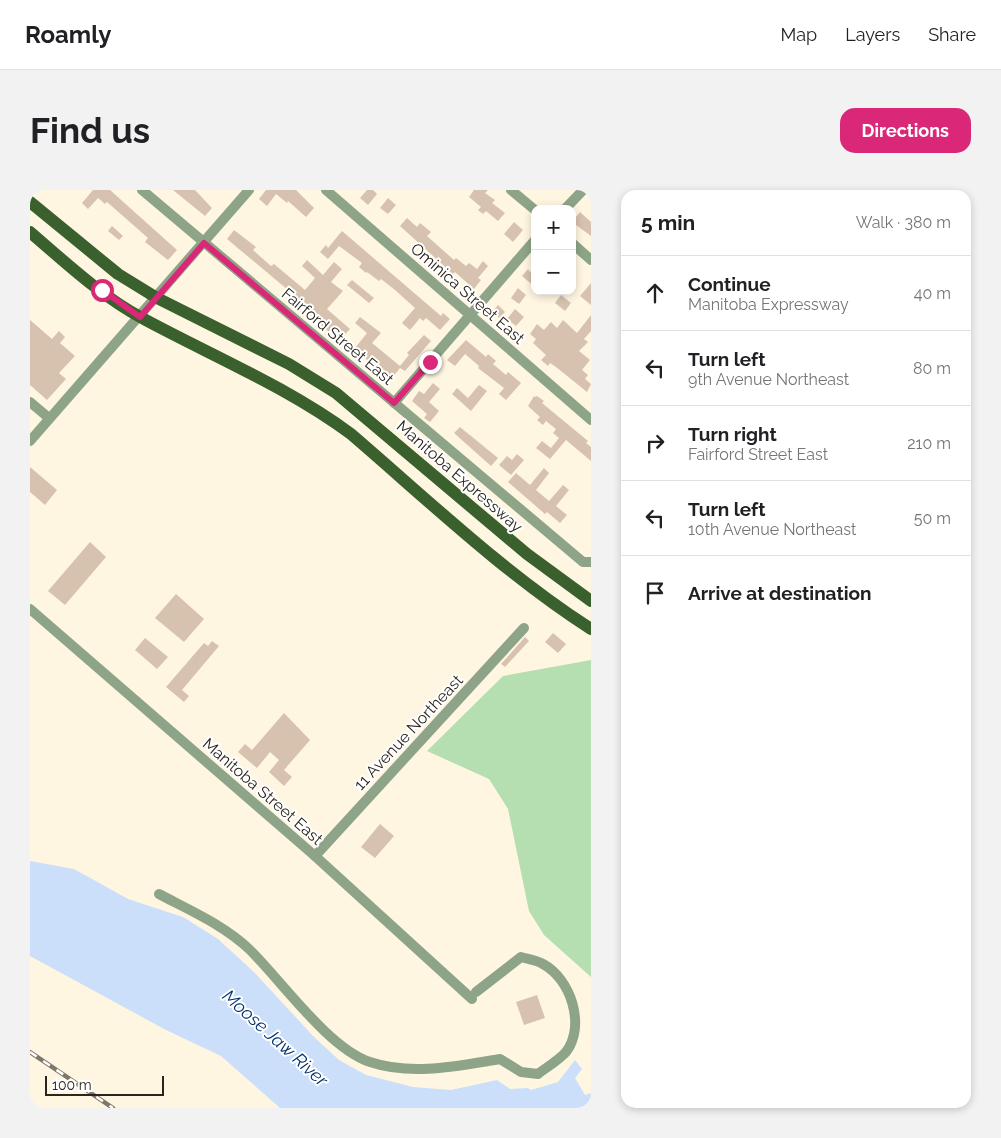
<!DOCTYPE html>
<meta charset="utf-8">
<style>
body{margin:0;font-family:Raleway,sans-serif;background:#f2f2f2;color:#202124}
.controls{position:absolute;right:15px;top:15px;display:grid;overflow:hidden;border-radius:10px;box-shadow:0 2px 8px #0003}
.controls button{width:45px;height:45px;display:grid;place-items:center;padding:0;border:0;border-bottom:1px solid #e0e0e0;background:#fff;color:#202124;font:25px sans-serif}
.scale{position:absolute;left:15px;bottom:12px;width:119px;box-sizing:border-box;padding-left:5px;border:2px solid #2a261d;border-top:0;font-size:14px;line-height:18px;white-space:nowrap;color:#2a261d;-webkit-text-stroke:4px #fff;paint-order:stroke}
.stop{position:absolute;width:15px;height:15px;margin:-11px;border:4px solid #db2777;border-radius:50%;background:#fff}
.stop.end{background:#db2777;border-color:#fff;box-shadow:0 1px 5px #0008}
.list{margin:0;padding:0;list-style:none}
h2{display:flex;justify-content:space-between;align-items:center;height:65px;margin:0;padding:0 20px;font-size:21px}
h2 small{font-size:16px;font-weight:400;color:#757577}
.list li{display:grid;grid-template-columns:32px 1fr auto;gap:15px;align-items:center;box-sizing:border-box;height:75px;padding:0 20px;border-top:1px solid #e0e0e0}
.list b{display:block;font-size:19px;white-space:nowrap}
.list p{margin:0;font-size:16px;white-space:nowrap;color:#757577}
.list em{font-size:16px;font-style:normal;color:#757577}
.icon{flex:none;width:28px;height:28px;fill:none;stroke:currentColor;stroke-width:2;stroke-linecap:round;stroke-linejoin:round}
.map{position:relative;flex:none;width:561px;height:918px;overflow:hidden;border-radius:15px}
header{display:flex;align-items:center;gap:30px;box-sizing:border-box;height:70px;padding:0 25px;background:#fff;border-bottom:1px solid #e0e0e0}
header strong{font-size:24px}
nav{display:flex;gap:28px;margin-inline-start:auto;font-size:18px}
.intro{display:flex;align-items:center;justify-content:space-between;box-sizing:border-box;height:120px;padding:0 30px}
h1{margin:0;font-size:35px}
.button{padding:12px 22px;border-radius:15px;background:#db2777;color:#fff;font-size:18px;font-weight:700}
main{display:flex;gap:30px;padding:0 30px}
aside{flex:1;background:#fff;border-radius:15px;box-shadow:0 2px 8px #0003}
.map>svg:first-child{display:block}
.green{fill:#b5dfb0}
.water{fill:#cbdffa}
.building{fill:#d7c2af}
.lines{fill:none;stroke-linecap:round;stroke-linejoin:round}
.minor{stroke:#8ea488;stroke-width:10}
.major{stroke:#39602d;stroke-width:12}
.rail-casing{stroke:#7e786a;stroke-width:4.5}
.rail{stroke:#fff;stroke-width:2.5;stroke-dasharray:8;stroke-linecap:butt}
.route{stroke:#db2777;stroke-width:6}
.labels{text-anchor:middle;stroke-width:4;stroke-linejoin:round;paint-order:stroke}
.street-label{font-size:16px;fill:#2a261d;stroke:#fff}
.water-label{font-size:18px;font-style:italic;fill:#04356d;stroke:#fff}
</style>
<header>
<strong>Roamly</strong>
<nav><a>Map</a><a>Layers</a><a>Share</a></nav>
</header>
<div class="intro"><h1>Find us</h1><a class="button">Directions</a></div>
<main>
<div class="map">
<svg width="561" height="918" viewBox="0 0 561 918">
<rect width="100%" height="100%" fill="#fff6e2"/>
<path class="green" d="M561,470V787L514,745L499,721L478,619L459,589L397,561L473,486Z"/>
<path class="water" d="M0,671L44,679L98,709L153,727L188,749L224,782L284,847L309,870L336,885L383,897L421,900L467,890L480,899L498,898L501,900L528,892L545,870L552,879L545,888L555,905L561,903V918H250L191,866L136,840L0,766Z"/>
<g class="building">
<path d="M63,0H80L147,60L138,70L115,52L118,48L77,12L75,14L68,8L58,19L52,13Z"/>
<path d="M143,0H165L182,18L175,26Z"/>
<path d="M236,0H266L284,18L276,27L258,11L257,13L246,4L237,16L229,9Z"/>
<path d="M337,0H343L347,4L338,15L330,8Z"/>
<path d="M444,0H458L455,3L465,10L462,13L475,23L468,31L456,21L453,24L448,20L451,17L439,7Z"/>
<path d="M358,8L366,15L358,24L350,18Z"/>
<path d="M550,22L561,32V46L542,32Z"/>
<path d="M377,28L387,37L390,33L401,42L397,46L424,70L426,68L436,76L439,73L447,79L453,71L458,76L448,88L451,90L444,99L425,82L423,84L370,36Z"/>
<path d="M484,32L493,40L483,52L474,44Z"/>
<path d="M82,36L93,46L89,50L78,41Z"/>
<path d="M204,40L226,57L223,60L241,76L244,74L275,100L285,88L272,76L277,70L293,85L304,72L312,79L301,92L313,101L297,119L320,139L309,151L289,133L290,132L282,125L284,123L270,110L197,49Z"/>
<path d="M312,41L411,126L413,123L420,129L410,140L396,128L393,131L390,128L380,140L372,133L385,118L365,100L351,89L349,91L337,82L336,83L329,77L332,73L309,56L298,69L290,62L296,55L298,58Z"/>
<path d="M505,77V97L492,86L498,79L500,82Z"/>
<path d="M322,90L344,108L339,113L317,95Z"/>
<path d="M561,93V115L550,106Z"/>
<path d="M488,98L496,105L489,114L481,108Z"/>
<path d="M531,105L541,113L535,121L525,113Z"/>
<path d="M468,115L475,122L469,128L462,122Z"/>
<path d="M485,119L494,127L486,136L477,129Z"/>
<path d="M561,125V141L554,149L558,152L549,161L560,170L552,180L558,185L555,189L561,194L557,202L526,177L520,173L518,176L511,170L516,165L503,153L506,149L500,144L507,134L514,140L521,132L527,138L533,130L547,143Z"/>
<path d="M330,127L351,143L342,153L370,176L379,165L377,163L394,145L401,151L375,181L370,178L362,188L346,172L343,176L325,158L337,143L325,133Z"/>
<path d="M0,130L22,149L29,141L35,147L30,153L45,166L29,183L36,189L17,210L0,195Z"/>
<path d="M436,150L456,167L458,164L466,171L463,174L476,185L478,182L491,193L476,210L469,204L474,198L448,178L449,176L435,164L425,176L417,170Z"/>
<path d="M403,193L410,199L399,212L409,221L400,232L394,228L397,224L382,211L389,201L394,204Z"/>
<path d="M449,195L457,201L441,221L422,204L427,198L438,208Z"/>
<path d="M504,206L505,207L507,206L514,211L512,213L558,251L556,253L561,257V271L536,250L520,269L506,258L512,251L521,258L529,248L523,243L526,239L516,231L513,235L507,230L510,227L498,216Z"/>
<path d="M430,237L468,268L461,276L424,243Z"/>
<path d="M487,264L494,270L481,285L469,275L477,266L482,270Z"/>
<path d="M0,277L27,300L15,315L0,302Z"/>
<path d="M514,278L519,283L506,300L519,311L533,295L539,300L526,316L537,325L530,333L517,322L515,324L478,292L486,283L500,295Z"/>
<path d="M60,352L76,367L35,415L18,401Z"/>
<path d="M146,404L174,429L154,452L125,428Z"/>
<path d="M523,443L536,454L528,463L515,452Z"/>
<path d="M495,447L499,451L475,477L471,474Z"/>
<path d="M115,448L138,467L127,479L105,460Z"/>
<path d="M182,451L189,456L152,500L159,506L154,512L136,497L174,453L178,456Z"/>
<path d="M254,523L280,550L254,580L262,587L254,596L239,582L249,570L240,562L227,578L208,562L215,554L222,560Z"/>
<path d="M350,634L364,646L345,668L331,657Z"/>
<path d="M507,805L515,828L494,835L486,812Z"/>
</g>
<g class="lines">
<g class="minor">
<path d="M112,0L553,372H561"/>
<path d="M296,0L561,230"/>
<path d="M481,0L505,20"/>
<path d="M535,19L553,0"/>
<path d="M542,53L561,70"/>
<path d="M0,212L19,228"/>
<path d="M364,213L505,50"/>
<path d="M0,251L219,0"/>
<path d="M0,419L285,666L442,809"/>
<path d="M285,666L494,438"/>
<path d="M129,704C159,720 194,735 219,759C251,790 298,858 340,872C382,886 427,876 470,869L491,882L508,884C517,877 529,870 536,862C556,836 541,789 513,774C507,770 498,769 491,767L446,802"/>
</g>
<g class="major">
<path d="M0,12L88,84L127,108L259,174L306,203L497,364L561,411"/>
<path d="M0,42C35,72 71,106 112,128C182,166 256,196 321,244C399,311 474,383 561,439"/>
</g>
<g class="rail-casing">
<path id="rail" d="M0,862L83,918"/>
</g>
<use href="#rail" class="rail"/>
</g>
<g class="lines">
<path class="route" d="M72,100L110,127L174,53L364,213L400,172"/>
</g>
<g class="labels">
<g class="street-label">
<text transform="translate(438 103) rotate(41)" y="6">Ominica Street East</text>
<text transform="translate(308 146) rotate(40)" y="6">Fairford Street East</text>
<text transform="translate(430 286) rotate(41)" y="6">Manitoba Expressway</text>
<text transform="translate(378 542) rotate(-47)" y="6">11 Avenue Northeast</text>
<text transform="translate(233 601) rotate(41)" y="6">Manitoba Street East</text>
</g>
<g class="water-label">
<text transform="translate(245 848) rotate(42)" y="6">Moose Jaw River</text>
</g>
</g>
</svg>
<div class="controls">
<button>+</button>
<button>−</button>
</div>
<div class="scale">100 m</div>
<div class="stop" style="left:72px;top:100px"></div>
<div class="stop end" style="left:400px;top:172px"></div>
</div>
<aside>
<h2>5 min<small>Walk · 380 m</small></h2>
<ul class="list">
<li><svg class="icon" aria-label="ahead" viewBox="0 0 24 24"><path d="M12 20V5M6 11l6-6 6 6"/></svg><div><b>Continue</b><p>Manitoba Expressway</p></div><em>40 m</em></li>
<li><svg class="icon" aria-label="left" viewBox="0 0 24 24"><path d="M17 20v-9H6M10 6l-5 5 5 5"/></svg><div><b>Turn left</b><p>9th Avenue Northeast</p></div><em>80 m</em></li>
<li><svg class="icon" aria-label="right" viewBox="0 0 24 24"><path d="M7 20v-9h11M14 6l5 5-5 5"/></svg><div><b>Turn right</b><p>Fairford Street East</p></div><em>210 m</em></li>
<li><svg class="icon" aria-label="left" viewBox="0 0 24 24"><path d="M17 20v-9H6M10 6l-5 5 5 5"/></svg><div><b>Turn left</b><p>10th Avenue Northeast</p></div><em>50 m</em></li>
<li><svg class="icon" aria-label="arrive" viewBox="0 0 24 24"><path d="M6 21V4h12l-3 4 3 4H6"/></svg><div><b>Arrive at destination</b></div></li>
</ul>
</aside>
</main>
